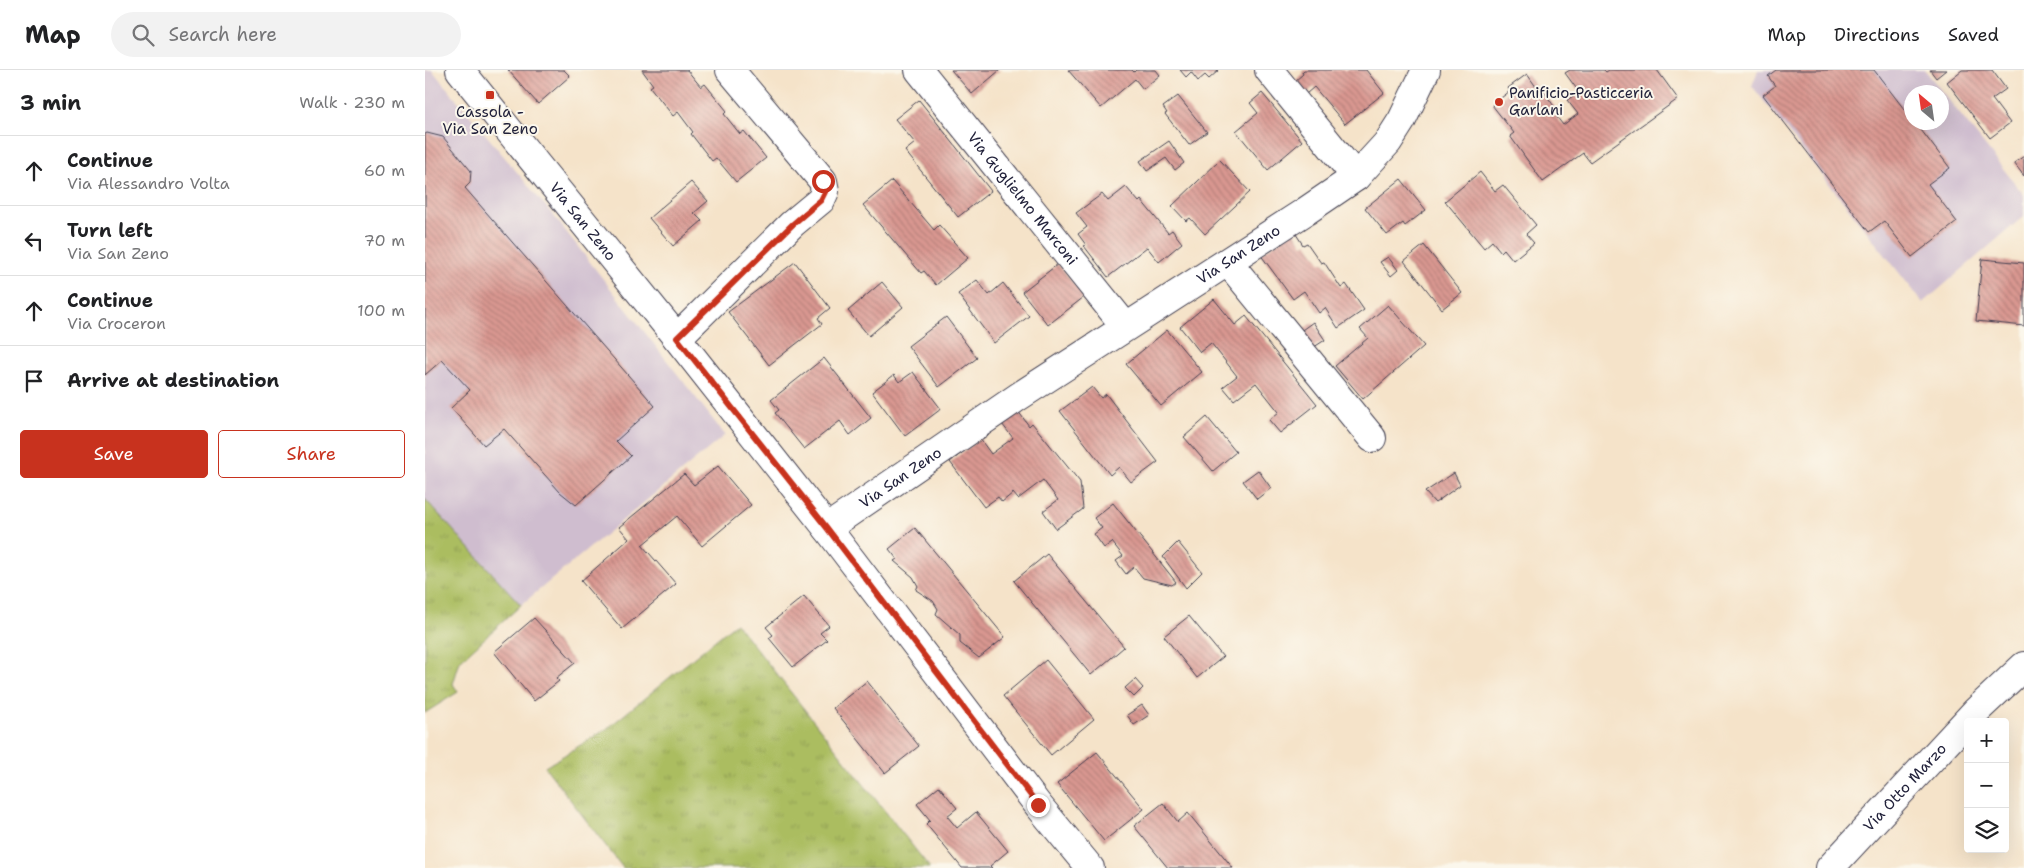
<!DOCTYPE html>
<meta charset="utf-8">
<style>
body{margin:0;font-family:"Shantell Sans",sans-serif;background:#f2f2f2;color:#202124}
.controls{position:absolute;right:15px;bottom:15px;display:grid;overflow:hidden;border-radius:5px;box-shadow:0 5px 20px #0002}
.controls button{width:45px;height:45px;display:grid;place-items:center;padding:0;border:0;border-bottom:1px solid #e0e0e0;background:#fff;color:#202124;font:25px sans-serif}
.compass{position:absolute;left:1479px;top:15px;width:45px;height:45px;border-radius:50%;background:#fff;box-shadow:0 5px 20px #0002;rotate:331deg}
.stop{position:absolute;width:15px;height:15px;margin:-11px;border:4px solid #c8321e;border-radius:50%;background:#fff}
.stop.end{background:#c8321e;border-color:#fff;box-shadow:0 1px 5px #0008}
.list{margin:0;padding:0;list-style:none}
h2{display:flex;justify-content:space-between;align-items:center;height:65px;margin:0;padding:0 20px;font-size:21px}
h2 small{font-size:16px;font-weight:400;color:#757577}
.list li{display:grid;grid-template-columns:32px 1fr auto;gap:15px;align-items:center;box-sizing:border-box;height:70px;padding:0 20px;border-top:1px solid #e0e0e0}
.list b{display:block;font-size:19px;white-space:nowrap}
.list p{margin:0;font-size:16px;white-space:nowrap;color:#757577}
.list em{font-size:16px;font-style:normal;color:#757577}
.actions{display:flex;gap:10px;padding:15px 20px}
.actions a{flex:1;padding:11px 0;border:1px solid #c8321e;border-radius:5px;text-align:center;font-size:18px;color:#c8321e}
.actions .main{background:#c8321e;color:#fff}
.icon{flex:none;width:28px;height:28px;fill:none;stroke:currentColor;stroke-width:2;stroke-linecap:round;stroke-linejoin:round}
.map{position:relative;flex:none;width:1599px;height:798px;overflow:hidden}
header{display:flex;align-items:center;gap:30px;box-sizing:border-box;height:70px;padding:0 25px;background:#fff;border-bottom:1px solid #e0e0e0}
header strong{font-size:24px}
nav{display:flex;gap:28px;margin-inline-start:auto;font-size:18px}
.search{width:350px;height:45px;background:#f2f2f2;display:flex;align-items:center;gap:12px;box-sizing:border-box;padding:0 18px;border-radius:28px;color:#757577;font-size:19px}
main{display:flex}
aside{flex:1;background:#fff}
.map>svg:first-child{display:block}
.industrial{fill:#cfbdcf;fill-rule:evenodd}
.grass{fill:url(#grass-tufts);stroke:#66704e}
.building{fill:url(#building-back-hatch)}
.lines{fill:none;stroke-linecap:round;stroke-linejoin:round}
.minor-casing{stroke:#423f50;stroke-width:30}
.minor{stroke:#fff;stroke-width:28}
.route{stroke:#c8321e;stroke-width:6}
.poi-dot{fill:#c8321e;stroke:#fbf7ec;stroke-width:2}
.labels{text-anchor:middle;stroke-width:4;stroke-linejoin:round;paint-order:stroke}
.poi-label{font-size:15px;fill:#22223b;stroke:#fbf7ec;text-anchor:start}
.street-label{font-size:15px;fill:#22223b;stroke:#fbf7ec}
</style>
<header>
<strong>Map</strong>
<div class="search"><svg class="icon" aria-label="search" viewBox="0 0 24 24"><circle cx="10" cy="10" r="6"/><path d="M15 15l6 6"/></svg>Search here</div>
<nav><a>Map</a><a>Directions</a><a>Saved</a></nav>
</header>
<main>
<aside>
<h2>3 min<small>Walk · 230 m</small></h2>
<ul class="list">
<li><svg class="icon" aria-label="ahead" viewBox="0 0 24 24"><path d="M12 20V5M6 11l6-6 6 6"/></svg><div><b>Continue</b><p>Via Alessandro Volta</p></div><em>60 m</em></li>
<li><svg class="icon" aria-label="left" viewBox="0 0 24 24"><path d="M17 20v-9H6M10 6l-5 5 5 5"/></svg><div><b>Turn left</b><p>Via San Zeno</p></div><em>70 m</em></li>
<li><svg class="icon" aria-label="ahead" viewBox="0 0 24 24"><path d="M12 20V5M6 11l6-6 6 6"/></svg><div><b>Continue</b><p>Via Croceron</p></div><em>100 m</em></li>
<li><svg class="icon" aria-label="arrive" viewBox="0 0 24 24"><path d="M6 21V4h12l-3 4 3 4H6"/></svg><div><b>Arrive at destination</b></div></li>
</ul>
<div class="actions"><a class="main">Save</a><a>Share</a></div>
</aside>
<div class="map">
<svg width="1599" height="798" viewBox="0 0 1599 798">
<defs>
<pattern id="grass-tufts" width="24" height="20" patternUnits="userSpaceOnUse" patternTransform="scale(1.25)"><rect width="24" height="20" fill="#abbd60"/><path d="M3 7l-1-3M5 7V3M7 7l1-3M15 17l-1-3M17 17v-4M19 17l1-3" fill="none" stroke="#93a254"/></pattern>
<pattern id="building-back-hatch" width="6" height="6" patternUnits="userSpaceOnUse" patternTransform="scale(1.25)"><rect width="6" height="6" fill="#da9891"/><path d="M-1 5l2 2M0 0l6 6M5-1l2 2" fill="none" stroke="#b07c78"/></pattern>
</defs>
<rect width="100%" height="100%" fill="#fbf7ec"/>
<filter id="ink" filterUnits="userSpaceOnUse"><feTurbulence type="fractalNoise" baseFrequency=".02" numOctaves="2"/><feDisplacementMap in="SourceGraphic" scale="10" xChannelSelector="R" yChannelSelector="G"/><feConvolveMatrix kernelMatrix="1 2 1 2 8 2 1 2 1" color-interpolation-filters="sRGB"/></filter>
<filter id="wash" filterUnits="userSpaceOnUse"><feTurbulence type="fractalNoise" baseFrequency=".0096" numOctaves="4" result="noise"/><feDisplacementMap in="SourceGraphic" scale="20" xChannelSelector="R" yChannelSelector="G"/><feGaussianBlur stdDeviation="1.12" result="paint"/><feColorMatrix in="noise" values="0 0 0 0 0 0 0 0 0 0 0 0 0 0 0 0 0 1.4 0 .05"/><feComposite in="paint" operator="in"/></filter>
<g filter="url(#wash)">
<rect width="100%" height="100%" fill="#f5e3c9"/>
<g class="industrial">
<path d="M0,0H7L132,150L300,365L96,535L0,429Z"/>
<path d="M1333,0H1500L1599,125V146L1498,233L1327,16ZM1486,22H1516V52H1486Z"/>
</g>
<g class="grass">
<path d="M0,429L96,535L35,591L28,614L33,622L0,643Z"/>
<path d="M311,553L505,798H198L120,697L183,658Z"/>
</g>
<g id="blocks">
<g class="building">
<path d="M83,0H139L145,6L113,34Z"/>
<path d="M217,0H262L276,17L280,14L302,41L299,44L315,64L319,61L341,88L311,112L291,88L287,91L266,64L268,62L253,42L248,46L225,17L228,15Z"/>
<path d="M526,0H575L547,24Z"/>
<path d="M643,0H707L709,2L711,0H731L735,5L718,19L710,9L676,38Z"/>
<path d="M755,0H794L784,9L780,5L773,11L766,2L761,7Z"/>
<path d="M879,0H941L959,23L920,54L889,17L881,24L870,11L878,4L877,2Z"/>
<path d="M1145,0H1179L1181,2L1184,0H1232L1253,29L1165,92L1158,83L1118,112L1085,66L1089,63L1067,35L1085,21L1083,18L1102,4L1114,21L1117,19L1131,39L1128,42L1138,55L1153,44L1142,30L1154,22L1140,3Z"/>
<path d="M1351,0H1449L1486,48V52H1490L1525,98L1503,114L1532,152L1487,187L1459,151L1444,162L1338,25L1350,16L1343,6Z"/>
<path d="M1505,0H1521L1511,8Z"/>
<path d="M1537,0H1567L1581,19L1567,29L1585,53L1565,68L1522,12Z"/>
<path d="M837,23L877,71L843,100L811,61L833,43L825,33Z"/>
<path d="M753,26L782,62L764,75L740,44L742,43L738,37Z"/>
<path d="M494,30L566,121L533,147L480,81L490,73L470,49Z"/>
<path d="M2,63L18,67L46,101L45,113L40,118L230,336L191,371L206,386L151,435L135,422L79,359L59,375L26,338L45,320L17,290L0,305V64Z"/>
<path d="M744,71L759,93L750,100L741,88L722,101L715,91Z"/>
<path d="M1599,86V106L1589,93Z"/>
<path d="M795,90L825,122L780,164L765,148L761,151L747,136Z"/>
<path d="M1055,102L1070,121L1078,115L1111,155L1101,164L1109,173L1088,190L1079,179L1076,182L1067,171L1059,178L1020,131Z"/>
<path d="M976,109L1001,140L980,156L978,153L962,165L940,138Z"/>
<path d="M467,111L509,160L514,155L543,188L511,215L499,201L496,203L438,135Z"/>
<path d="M266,112L283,131L269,143L277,151L248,176L224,148Z"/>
<path d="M701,117L714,132L716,130L743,163L747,160L757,173L734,192L722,177L683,207L659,176L661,175L653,164L662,157L651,143L677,124L683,131Z"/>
<path d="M869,161L878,175L882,173L896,193L899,192L916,218L921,214L939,240L913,258L900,238L894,243L879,221L868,229L835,184Z"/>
<path d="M999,175L1037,223L1017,239L979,191Z"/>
<path d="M963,187L973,200L966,206L955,192Z"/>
<path d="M1557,189L1599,193V256L1551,251Z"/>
<path d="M370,192L405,238L393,248L397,254L344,295L303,242Z"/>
<path d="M633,194L659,227L623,255L597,222Z"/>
<path d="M552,210L564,225L578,213L604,246L569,273L533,224Z"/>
<path d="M457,212L478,237L444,266L423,241Z"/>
<path d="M789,229L810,255L821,246L892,334L855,363L844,350L854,342L831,313L809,330L798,317L812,306L786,273L775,282L755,257Z"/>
<path d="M963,235L999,276L938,329L910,296L943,268L935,259Z"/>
<path d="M521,247L552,288L514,317L483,276Z"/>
<path d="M888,252L900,270L886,279L874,262Z"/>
<path d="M742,260L777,302L736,336L701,294Z"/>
<path d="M399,288L446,348L425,365L415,351L379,379L350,343L354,340L346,330Z"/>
<path d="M488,302L516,339L480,366L447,322L469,305L474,312Z"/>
<path d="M667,317L676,328L681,324L733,392L706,412L694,397L685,405L635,341Z"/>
<path d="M593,341L604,356L607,353L655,412L658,439L631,459L618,441L633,430L618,410L593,429L588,423L577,432L573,427L559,437L525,392L555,369L566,384L588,368L577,354Z"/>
<path d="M782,347L811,382L788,401L759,367Z"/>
<path d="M293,396L326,435L277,476L252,446L217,475L251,514L197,559L156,511L204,469L194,457L259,404L269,415Z"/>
<path d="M833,400L846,418L832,429L818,411Z"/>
<path d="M1029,403L1035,415L1010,433L1000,422Z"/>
<path d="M688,433L751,512L747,515L718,508L709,497L701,504L691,491L698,486L687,472L679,478L669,464L677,458L669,448Z"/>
<path d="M490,458L580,567L554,588L535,573V565L511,544L513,539L508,531L491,520L493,516L488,507L469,491L472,489L464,479Z"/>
<path d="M753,472L777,502L761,518L738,487Z"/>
<path d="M622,484L699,577L666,605L589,511Z"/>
<path d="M379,526L404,556L395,563L402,570L368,597L344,568L348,565L341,557Z"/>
<path d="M764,546L798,587L772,608L739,566Z"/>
<path d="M109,548L150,593L131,608L134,611L109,631L69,582Z"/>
<path d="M621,590L669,649L626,685L578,626Z"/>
<path d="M710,609L718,618L709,627L700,618Z"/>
<path d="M442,611L494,676L460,703L408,638Z"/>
<path d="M717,635L724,645L709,655L702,645Z"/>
<path d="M672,682L719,739L679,771L632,714Z"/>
<path d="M514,716L532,738L522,746L532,758L551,742L583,781L565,796L567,798H537L501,754L505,750L492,734Z"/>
<path d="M738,733L753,752L763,743L808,798H743L709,756Z"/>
</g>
</g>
</g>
<g filter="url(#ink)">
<use href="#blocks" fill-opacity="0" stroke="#423f50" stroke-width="1"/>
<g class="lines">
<g class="minor-casing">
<g id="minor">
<path id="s1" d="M35,0L252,268L402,458L613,735L665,798"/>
<path id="s2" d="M494,0L700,256"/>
<path d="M844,0L931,107"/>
<path d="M803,192L947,368"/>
<path d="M252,268L367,154L396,130L400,121L398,111L305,0"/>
<path id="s3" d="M402,458L593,327L881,141L931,107L963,72L977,50L1001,0"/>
<path id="s4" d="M1405,798L1550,642L1599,596"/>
</g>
</g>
<use href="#minor" class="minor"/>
</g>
</g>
<g class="lines" filter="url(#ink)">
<path class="route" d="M398,111L400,122L396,130L368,154L252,268L402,458L613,735"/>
</g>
<g class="poi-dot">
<rect x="60" y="20" width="10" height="10" rx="2.5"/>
<circle cx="1074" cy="32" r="5"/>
</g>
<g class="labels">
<g class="poi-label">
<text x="1084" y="28">Panificio-Pasticceria<tspan x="1084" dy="17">Garlani</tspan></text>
<text x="65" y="47" text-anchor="middle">Cassola -<tspan x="65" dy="17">Via San Zeno</tspan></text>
</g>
<g class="street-label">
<text dy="5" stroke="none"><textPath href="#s2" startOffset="165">Via Guglielmo Marconi</textPath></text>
<text dy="5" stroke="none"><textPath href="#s1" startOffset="195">Via San Zeno</textPath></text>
<text dy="5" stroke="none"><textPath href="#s3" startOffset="494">Via San Zeno</textPath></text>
<text dy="5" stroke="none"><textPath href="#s3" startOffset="89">Via San Zeno</textPath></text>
<text dy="5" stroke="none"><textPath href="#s4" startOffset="110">Via Otto Marzo</textPath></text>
</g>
</g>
</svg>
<div class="controls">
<button>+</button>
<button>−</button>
<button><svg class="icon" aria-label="layers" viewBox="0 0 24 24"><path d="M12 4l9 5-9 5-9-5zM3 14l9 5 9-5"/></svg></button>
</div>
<svg class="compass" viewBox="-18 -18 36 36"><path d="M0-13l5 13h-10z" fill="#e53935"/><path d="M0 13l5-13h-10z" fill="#757577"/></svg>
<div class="stop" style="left:398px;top:111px"></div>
<div class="stop end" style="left:613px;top:735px"></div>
</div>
</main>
